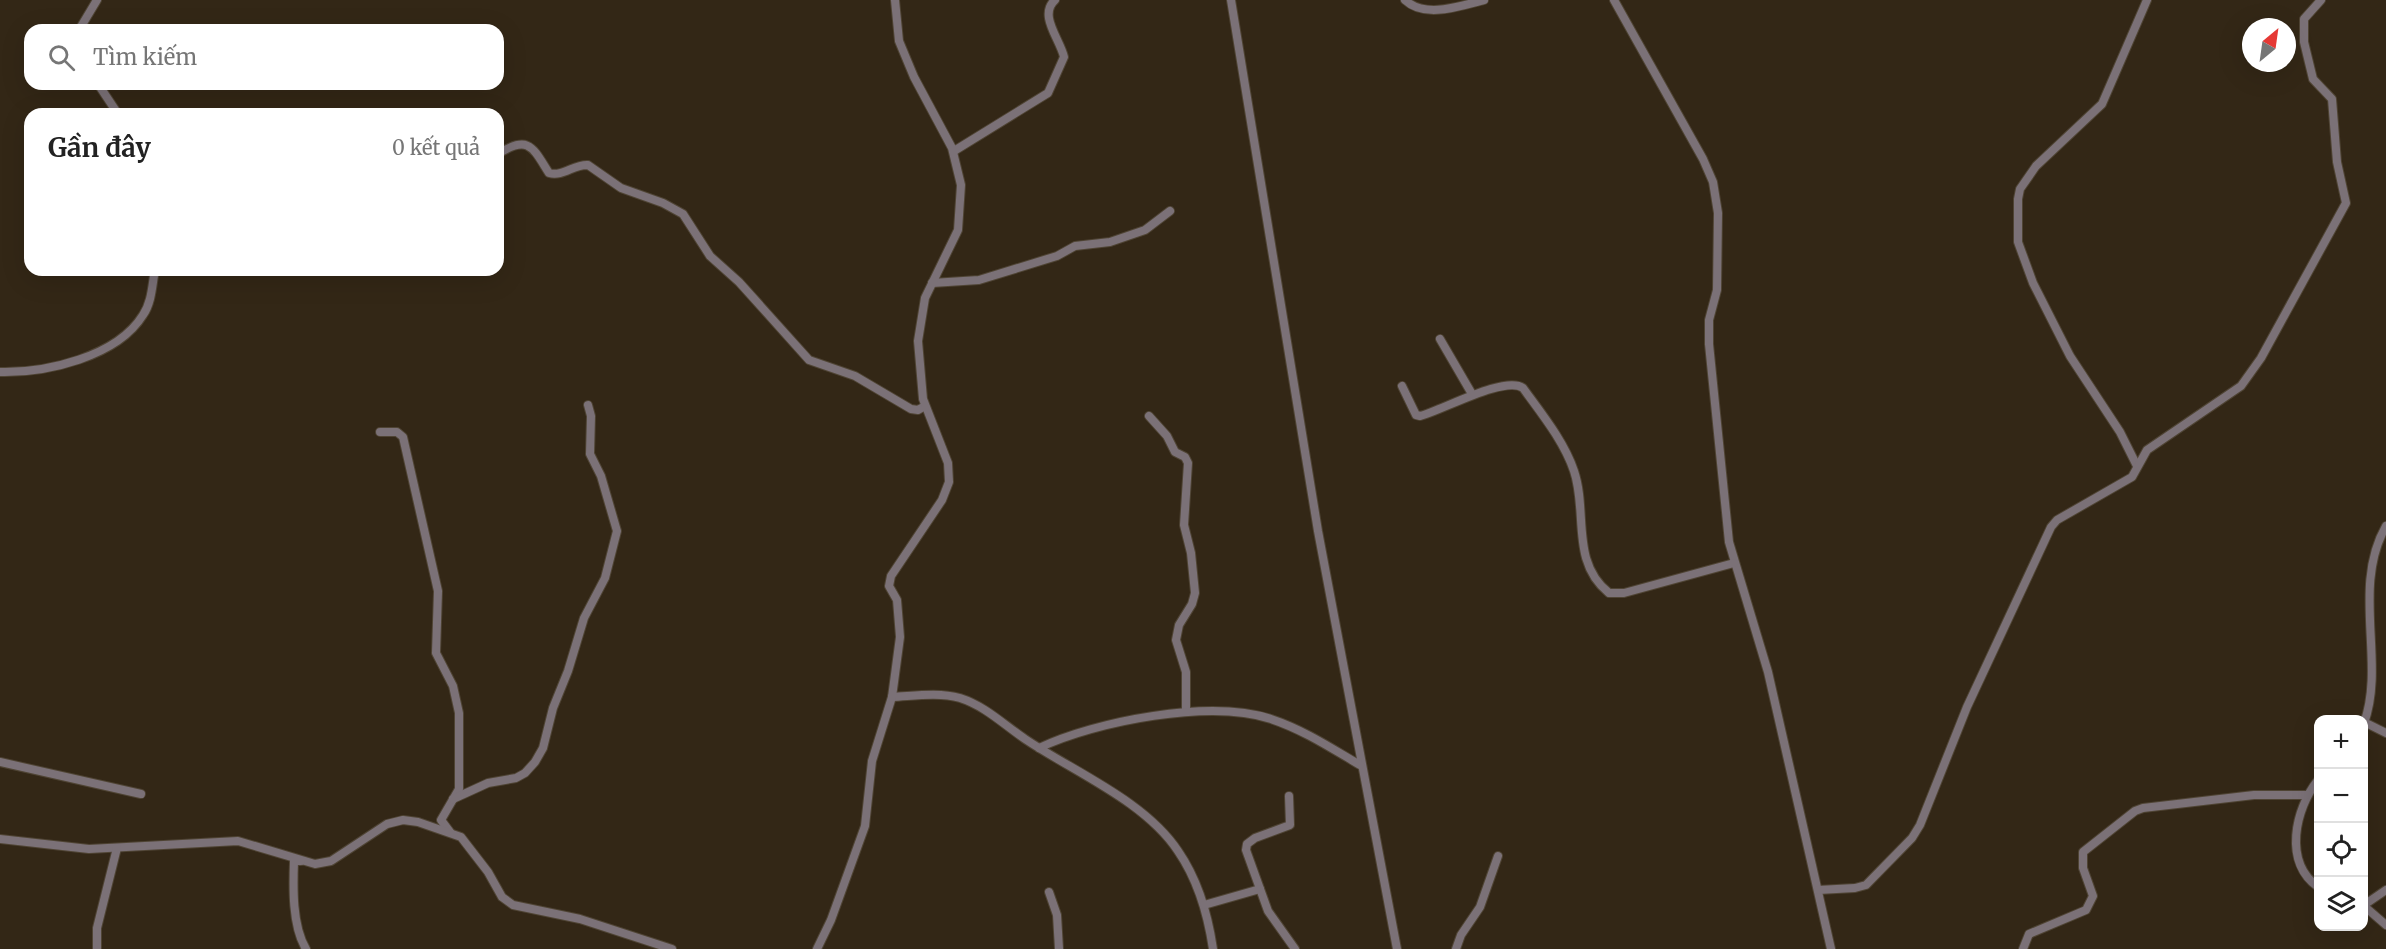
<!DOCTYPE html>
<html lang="vi">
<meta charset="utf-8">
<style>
body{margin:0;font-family:Merriweather,serif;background:#f2f2f2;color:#222}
.controls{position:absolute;right:18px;bottom:18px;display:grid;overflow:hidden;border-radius:12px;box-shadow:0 6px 24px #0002}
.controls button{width:54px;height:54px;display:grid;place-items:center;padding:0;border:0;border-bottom:2px solid #e0e0e0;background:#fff;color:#222;font:30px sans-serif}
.compass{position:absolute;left:2242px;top:18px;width:54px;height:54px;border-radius:50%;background:#fff;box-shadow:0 6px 24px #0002;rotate:29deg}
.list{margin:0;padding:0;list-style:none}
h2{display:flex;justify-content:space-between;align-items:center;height:78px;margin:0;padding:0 24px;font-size:26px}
h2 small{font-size:20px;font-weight:400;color:#767676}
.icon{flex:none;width:33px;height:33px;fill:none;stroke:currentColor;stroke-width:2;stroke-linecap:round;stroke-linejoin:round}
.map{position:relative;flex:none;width:2386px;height:949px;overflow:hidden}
.search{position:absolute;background:#fff;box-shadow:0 6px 24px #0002;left:24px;top:24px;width:480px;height:66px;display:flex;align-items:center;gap:15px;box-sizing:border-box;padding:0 21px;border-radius:18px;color:#767676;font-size:22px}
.panel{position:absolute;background:#fff;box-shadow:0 6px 24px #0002;left:24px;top:108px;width:480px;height:168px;border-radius:18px}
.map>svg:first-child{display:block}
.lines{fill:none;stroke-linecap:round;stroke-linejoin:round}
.street-casing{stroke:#4f4434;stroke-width:10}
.street{stroke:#7b7177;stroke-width:8}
</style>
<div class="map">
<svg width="2386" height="949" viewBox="0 0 2386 949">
<rect width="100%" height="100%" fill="#332716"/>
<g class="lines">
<g class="street-casing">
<g id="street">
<path d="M1231,0L1318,531L1397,949"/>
<path d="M1405,0C1425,19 1460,6 1484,0"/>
<path d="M1614,0L1703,159L1713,182L1718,213L1717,290L1709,320V344L1729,542L1768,672L1831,949"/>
<path d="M79,30L97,0"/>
<path d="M98,84L118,114"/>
<path d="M954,151L1048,93L1064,57C1060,39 1038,15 1055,0"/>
<path d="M498,154C529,134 533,148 549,173C563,177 574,164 588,165L621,188L663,203L683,214L710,256L739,282L809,360L855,376L911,409L918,410L925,406"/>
<path d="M932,283L979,280L1057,256L1075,246L1110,242L1145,230L1170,211"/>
<path d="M1440,339L1472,394"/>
<path d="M0,372C46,373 117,357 143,315C152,302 152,285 155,270"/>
<path d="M1402,386L1416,415L1420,416C1441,411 1505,375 1523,388C1541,413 1564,441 1574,471C1588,512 1570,562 1609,593H1624L1734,563"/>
<path d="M1149,416L1167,436L1175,452L1185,457L1188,463L1184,525L1191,553L1195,593L1192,604L1179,625L1176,640L1186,672V711"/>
<path d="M380,432H397L403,437L438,591L436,653L453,686L459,713V789L441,820L450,832"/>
<path d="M2137,466L2120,432L2070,356L2033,283L2018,242V199L2020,189L2036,166L2102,104L2147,0"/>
<path d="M892,697C914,696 938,692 960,698C985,706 1003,724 1025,739C1074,772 1145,801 1178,851C1198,880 1208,915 1213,949"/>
<path d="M2364,722L2386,733"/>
<path d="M2364,723C2386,663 2351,587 2386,526"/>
<path d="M1039,748C1096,721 1210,699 1271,719C1304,730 1331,748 1360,765"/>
<path d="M0,762L141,794"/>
<path d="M2318,780C2295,809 2283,862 2318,887"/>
<path d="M1289,796L1290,825L1255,838L1247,844L1246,850L1268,911L1295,949"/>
<path d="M453,799L488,783L516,778L525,773L535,762L543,748L553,708L568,671L584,618L605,578L617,531L601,476L590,454L591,416L588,405"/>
<path d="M0,839L89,849L238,841L315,864L331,861L387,824L403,820L418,822L461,837L488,872L502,897L513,905L580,919L672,949"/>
<path d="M301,861H294C293,887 292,926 306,949"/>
<path d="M1818,890L1855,888L1866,885L1912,838L1920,825L1967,707L2051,527L2057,520L2132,477L2147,450L2241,386L2261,358L2346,203L2337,162L2332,99L2313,79L2304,42V19L2321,0"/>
<path d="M1049,892L1057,915L1059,949"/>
<path d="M1204,905L1260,889"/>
<path d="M2364,905L2386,890"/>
<path d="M2364,906L2386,925"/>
<path d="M97,948V928L117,848"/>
<path d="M817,949L831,920L865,826L872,761L892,697L900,637L897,600L889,586L891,576L942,500L949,482L948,463L923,399L918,341L925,298L958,230L961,185L952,148L914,77L899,41L895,0"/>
<path d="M1456,949L1461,935L1480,907L1498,856"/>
<path d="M2023,949L2029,934L2086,910L2093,896L2083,868V852L2135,811L2143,808L2254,795H2307"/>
</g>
</g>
<use href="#street" class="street"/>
</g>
</svg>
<div class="controls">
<button>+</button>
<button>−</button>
<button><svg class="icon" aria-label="locate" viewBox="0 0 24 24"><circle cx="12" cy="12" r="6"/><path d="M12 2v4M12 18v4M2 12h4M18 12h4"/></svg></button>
<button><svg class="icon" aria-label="layers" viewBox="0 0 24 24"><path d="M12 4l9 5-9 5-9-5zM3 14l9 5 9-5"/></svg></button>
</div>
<svg class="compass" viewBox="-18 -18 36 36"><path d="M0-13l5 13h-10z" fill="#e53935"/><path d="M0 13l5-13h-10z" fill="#767676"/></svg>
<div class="search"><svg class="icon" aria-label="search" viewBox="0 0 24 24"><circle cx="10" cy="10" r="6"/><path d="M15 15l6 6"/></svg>Tìm kiếm</div>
<section class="panel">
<h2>Gần đây<small>0 kết quả</small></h2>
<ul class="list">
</ul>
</section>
</div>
